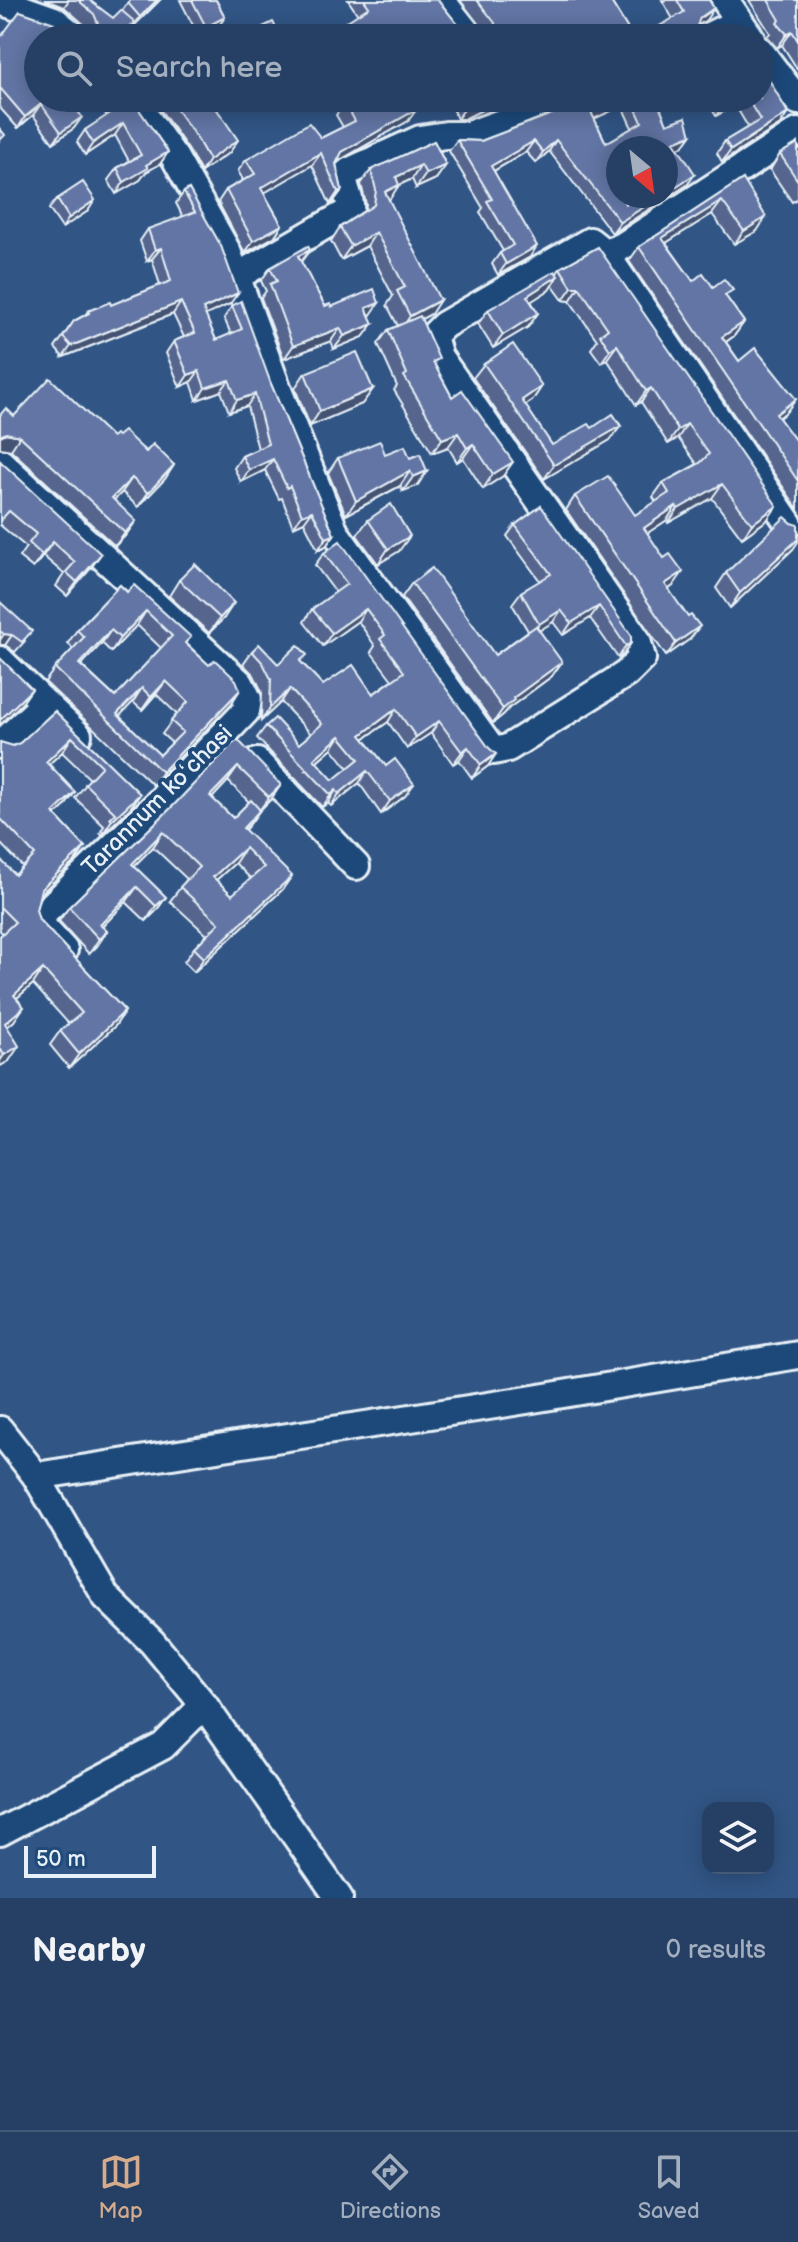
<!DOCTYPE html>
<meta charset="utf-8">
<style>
body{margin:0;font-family:"Balsamiq Sans",sans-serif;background:#2d476a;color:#f1f3f6}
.controls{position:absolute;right:24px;bottom:24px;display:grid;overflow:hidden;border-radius:16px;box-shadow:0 4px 20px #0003}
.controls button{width:72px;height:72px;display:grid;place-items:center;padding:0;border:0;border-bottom:2px solid #425978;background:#254064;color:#f1f3f6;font:40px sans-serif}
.compass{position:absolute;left:606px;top:136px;width:72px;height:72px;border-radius:50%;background:#254064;box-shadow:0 4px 20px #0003;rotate:151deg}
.scale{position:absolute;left:24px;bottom:20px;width:132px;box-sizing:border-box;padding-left:8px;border:4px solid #e8f1f8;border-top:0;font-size:22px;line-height:28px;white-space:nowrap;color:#e8f1f8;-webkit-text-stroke:6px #1f4a7a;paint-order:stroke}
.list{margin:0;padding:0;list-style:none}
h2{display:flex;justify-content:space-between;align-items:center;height:104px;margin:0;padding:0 32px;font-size:34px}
h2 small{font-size:26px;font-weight:400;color:#a3afbf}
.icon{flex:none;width:44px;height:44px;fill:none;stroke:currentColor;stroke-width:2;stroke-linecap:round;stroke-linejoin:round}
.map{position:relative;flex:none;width:798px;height:1898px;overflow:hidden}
.search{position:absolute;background:#254064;box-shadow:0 4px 20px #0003;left:24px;right:24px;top:24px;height:88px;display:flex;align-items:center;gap:20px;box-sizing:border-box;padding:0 28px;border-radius:44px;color:#a3afbf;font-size:30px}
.sheet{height:232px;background:#254064}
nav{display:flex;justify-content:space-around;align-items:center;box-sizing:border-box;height:112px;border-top:2px solid #425978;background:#254064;font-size:22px;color:#a3afbf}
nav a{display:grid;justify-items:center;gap:4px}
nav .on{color:#d6ab8b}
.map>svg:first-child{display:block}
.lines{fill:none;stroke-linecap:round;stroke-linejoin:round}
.minor-casing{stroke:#e8f1f8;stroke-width:32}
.minor{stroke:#1f4a7a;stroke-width:26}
.wall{fill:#54658d;stroke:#e8f1f8;stroke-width:2;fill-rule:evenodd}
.shaded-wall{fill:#455273;stroke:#e8f1f8;stroke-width:2}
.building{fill:#6275a4;stroke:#e8f1f8;stroke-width:2;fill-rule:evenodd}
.labels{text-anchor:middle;stroke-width:8;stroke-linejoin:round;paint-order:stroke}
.street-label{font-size:24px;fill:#e8f1f8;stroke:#1f4a7a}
</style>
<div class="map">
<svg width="798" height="1898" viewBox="0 0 798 1898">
<rect width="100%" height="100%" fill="#315585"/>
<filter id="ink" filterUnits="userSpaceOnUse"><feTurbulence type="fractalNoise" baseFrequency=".0125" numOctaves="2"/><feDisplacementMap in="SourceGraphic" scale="16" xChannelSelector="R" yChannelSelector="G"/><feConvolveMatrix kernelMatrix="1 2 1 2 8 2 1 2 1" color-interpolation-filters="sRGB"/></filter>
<g filter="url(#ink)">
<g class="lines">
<g class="minor-casing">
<g id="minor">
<path d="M441,0L471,38"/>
<path d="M725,0L751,38"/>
<path d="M0,1L54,20L76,38"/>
<path d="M705,38L738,22"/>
<path d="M760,51L798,101"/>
<path d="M132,98L175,158L227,251L278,390L335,532L493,751L508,748L626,674L642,658L637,640L439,357L433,336L444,325L590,241L605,253L623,246L798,132"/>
<path d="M605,253L789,524"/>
<path d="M236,277L350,211C352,198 343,189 344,176L350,171L420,139L446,135H468L570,98"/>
<path d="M0,462L240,683L248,699L246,711L153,808L43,914L42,926L64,950"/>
<path d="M0,660L78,735"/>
<path d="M0,745L44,704"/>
<path d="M257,762L356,866"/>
<path d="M0,1430L36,1476L527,1400L798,1355"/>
<path d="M36,1476L106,1597L152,1642L204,1705L339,1898"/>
<path d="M0,1832L163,1746L204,1705"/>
</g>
</g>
<use href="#minor" class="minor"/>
</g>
<g class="wall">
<path d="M45,0H89L113,18L122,11L130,0H160L129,30L136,38H91L86,26L64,7Z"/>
<path d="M180,0H216L225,17L218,27L199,37Z"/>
<path d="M348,0H438L467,36L472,38H306L327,34L358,15Z"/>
<path d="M460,0H610L629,31L624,38H486L487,35Z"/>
<path d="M662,0H709L706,20L697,26L699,34L703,38H645L649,32L673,19Z"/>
<path d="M749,0H798V70L782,45L777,48L767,37L770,33Z"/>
<path d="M0,38H38V98L82,117L74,128L53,143L33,115L18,128L0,108Z"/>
<path d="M94,98H131L168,152L160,164L146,172L140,180L116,194L108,180L117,168L129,161L115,135L85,155L77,142L85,130L107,116Z"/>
<path d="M152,98H209L230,152L201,172L188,149Z"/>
<path d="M453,98H506L464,119H457L450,103Z"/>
<path d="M585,98H656L667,124L691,135L683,146L678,148L687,185L612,233L549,151L536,163L526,152L494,171L530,257L498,275L492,264L500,253L503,251L480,212L483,208L449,151L457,140L481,141L584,101ZM622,106L632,128L606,143L594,118ZM618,148H666V196L626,204L611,184L615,178Z"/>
<path d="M713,98H760L780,125L722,162L717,153L725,141L748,127L735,105L716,116L709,104Z"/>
<path d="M345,103L408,121L337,162L336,164L342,190L333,202L330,204L312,165L264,193L282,225L274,237L245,253L218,202L226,190L243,180L238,171L246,160L321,138L343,127L336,115Z"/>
<path d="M434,141L446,165L436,179L416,188L412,179L399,185L388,199L431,314L421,319L435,365L452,397L503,476L483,489L463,458L457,462L448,447L432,453L394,390L397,386L378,344L388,330L398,326L387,305L393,296L367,246L341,260L331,241L340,227L365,210L366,204L361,184L371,170Z"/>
<path d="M798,143V198L792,202L770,170L780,154Z"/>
<path d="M743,179L757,231L734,244L712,214L666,243L693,281L713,287L727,298L744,322L734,336L726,342L739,361L796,399L786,412L779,418L798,444V509L629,261L639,247Z"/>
<path d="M189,189L230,304L205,315L216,340L231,334L224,318L232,306L271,384L334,535L326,546L318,550L304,522L293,527L282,498L279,499L265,470L241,482L234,468L242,456L258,449L247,406L229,412L221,391L197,400L191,382L180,387L166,353L174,341L184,337L173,314L63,357L55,348L74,321L85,315L88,311L111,305L160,285L152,259L147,261L140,241L148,229L183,217L176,203L184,192Z"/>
<path d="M57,199L88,211L62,228L49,209Z"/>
<path d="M598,247L767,520L742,538L712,498L668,523L667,520L647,533L673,586L669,589L690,639L666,656L566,510L575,496L635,515L656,502L653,497L663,483L697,464L678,438L668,444L641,402L636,405L607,359L601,363L591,349L597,340L570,301L563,300L552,285L549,290L531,301L538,313L528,327L493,348L478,324L488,310L557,273L560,268Z"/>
<path d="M301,262L325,306L369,316L373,324L363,337L334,349L331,341L284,359L261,298L266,291L261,281L270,268Z"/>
<path d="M484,364L542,386L532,401L525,405L552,445L610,440L544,479L473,378Z"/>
<path d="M305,373L373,389L362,404L310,426L295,388Z"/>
<path d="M0,415L14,416L112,437L118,436L174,465L165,479L138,507L122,492L114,500L126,535L115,546L11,450L0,448Z"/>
<path d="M385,454L410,458L427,471L417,486L403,491L400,486L346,515L328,473L338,458Z"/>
<path d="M0,461L91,568L67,596L56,586L64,574L43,556L33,568L19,557L26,547L0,525Z"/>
<path d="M541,506L631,643L623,655L618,658L590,618L563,635L553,622L539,630L552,676L509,708L504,714L493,723L402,597L412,583L495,655L528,631L512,604L521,592L540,581L507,536L515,525Z"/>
<path d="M368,520L399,551L378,564L357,535Z"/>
<path d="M793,549L730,608L716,588L726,573Z"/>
<path d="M324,553L488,766L472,778L459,760L453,764L431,733L407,749L388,722L364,739L405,796L381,814L359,783L331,806L328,803L322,807L257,738L266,726L299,744L311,734L281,702L261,721L262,692L254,675L243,664L252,651L278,664L302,663L323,685L373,694L392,680L371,652L375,646L358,621L323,646L304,622L312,609L336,593L315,565ZM332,748L348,768L333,780L316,762Z"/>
<path d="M179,580L224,618L209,633L169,596Z"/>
<path d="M120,585L186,643L209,665L231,704L153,785L45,682L55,668L73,649L68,643L77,630ZM137,625L161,648L115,697L81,665L102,643L111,652ZM156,694L177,714L162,734L172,743L160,755L119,716L133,702L142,710Z"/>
<path d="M0,602L25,641L15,652L5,645H0Z"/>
<path d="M55,711L140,794L130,808L102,835L100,833L104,826L75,798L90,779L62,752L49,764L75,792L65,806L55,815L85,847L75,861L40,895L36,910L39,920L125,1011L115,1026L69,1068L50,1045L60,1031L69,1024L33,984L17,998L14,1021L7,1027L9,1061L0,1066V936L3,933L0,931V863L15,875L23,867L0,843V742L13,746L20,743Z"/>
<path d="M237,739L271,799L259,811L245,830L282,890L194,972L184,962L194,948L207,935L170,901L187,879L153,847L134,866L166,897L156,911L146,921L126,902L102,927L107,931L97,946L89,954L59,921L69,907L174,805ZM228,781L249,802L233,818L212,798ZM235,863L251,879L232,895L216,880Z"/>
</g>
<g class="shaded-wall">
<path d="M45,0H69L64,7Z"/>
<path d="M157,0H160L133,27L140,17Z"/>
<path d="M714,8L706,20L691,30L700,18Z"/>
<path d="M225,17L218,27L199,37L206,27Z"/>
<path d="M687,28L680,38H670Z"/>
<path d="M792,31L782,45L777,48L787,34Z"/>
<path d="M491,98H506L464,119H457L466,107Z"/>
<path d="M622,98H627L622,106L583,124L591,112Z"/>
<path d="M734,98H740L735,105L716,116L724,104Z"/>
<path d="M41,104L33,115L18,128L25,117Z"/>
<path d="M417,109L408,121L333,164L342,152Z"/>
<path d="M788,113L780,125L722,162L731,150Z"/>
<path d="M82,117L74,128L53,143L61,132Z"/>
<path d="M123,123L115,135L85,155L93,143Z"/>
<path d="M691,135L683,146L666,153L674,142Z"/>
<path d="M238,140L230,152L201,172L209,160Z"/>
<path d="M556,140L549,151L536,163L543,152Z"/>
<path d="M534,141L526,152L483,177L491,166Z"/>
<path d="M168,152L160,164L146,172L140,180L116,194L124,182L146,165Z"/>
<path d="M321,153L312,165L252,200L261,188Z"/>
<path d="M421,165L412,179L399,185L390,199L375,206L396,177Z"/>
<path d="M446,165L436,179L416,188L426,174Z"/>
<path d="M695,174L687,185L612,233L620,222L661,196H666V193Z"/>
<path d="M342,190L333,202L330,204L338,192Z"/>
<path d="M95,200L88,211L62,228L69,218Z"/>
<path d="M722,201L712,214L653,251L662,238Z"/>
<path d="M766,217L757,231L734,244L744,231Z"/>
<path d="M282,225L274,237L245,253L253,241Z"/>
<path d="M376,232L367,246L341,260L351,246Z"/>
<path d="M537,246L530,257L498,275L506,264Z"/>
<path d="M161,248L152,259L147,261L155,250Z"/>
<path d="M310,250L300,263L298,256Z"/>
<path d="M558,276L549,290L518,310L527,296Z"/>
<path d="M572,287H579L570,301L563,300Z"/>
<path d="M238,293L230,304L195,320L203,309Z"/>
<path d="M440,300L431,314L401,330L410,316Z"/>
<path d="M181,302L173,314L63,357L71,346Z"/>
<path d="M379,303L370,316L366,308Z"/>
<path d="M538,313L528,327L493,348L503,335Z"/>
<path d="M744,322L734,336L713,351L722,337Z"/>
<path d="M373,324L363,337L334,349L344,336Z"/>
<path d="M340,328L331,341L284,359L293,346Z"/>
<path d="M617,345L607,359L601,363L610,350Z"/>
<path d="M199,371L191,382L180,387L188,375Z"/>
<path d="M229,380L221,391L197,400L205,388Z"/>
<path d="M542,386L532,401L517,411L522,400Z"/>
<path d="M651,388L641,402L636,405L646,391Z"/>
<path d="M373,389L362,404L310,426L320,411Z"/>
<path d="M255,394L247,406L229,412L237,400Z"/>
<path d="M796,399L786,412L766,428L776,414Z"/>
<path d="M687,424L678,438L668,444L678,430Z"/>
<path d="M621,426L610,440L544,479L554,465Z"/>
<path d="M6,433L20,436L11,450L0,448V436Z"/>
<path d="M458,433L448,447L432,453L442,439Z"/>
<path d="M473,444L463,458L457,462L467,448Z"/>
<path d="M273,459L265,470L241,482L249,470Z"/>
<path d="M513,462L503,476L483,489L493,474Z"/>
<path d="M174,465L165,479L138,507L148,493Z"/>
<path d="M410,471L400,486L346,515L356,501Z"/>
<path d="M427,471L417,486L403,491L413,477Z"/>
<path d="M132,478L122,492L103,512L112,498Z"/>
<path d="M722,484L712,498L668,523L678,509Z"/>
<path d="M676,506L667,520L634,542L644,528Z"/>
<path d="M777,506L767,520L742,538L752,524Z"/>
<path d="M312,511L304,522L293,527L302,515Z"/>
<path d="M136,521L126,535L115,546L125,533Z"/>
<path d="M334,535L326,546L318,550L326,538Z"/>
<path d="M410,536L399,551L378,564L388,549Z"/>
<path d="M798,539V542L793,549L730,608L740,593Z"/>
<path d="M53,542L43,556L33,568L42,555Z"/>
<path d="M101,554L91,568L67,596L77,582Z"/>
<path d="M683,572L673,586L656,598L665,584Z"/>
<path d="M234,603L224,618L209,633L220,618Z"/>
<path d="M599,606L590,618L563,635L571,623Z"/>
<path d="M366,609L358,621L323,646L332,633Z"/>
<path d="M561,610L553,622L531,636L539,624Z"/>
<path d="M146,611L137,625L111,652L120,638Z"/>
<path d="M700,626L690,639L666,656L676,643Z"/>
<path d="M111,630L102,643L70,677L79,664Z"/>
<path d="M4,634L12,635L5,645H0V640Z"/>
<path d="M631,643L623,655L618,658L626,646Z"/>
<path d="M562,662L552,676L509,708L504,714L493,723L503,709L513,698Z"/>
<path d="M166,681L156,694L142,710L151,697Z"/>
<path d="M142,688L133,702L112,724L117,714Z"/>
<path d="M32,689L22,703L0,725V720Z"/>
<path d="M290,689L281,702L261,721L270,708Z"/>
<path d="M240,690L231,704L153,785L162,772Z"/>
<path d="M396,709L388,722L352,747L361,735Z"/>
<path d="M439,721L431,733L407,749L416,737Z"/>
<path d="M340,736L332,748L305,771L314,759Z"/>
<path d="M72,737L62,752L36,776L46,762Z"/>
<path d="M468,747L459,760L453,764L462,752Z"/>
<path d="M496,754L488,766L472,778L481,765Z"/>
<path d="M238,767L228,781L200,811L210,796Z"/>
<path d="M367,771L359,783L331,806L339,794Z"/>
<path d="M414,784L405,796L381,814L390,801Z"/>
<path d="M281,785L271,799L259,811L269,797Z"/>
<path d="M336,790L328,803L322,807L331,795Z"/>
<path d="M75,792L65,806L43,827L53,813Z"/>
<path d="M140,794L130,808L102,835L112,820Z"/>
<path d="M260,810L250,824L233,842L243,828Z"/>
<path d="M163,832L153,847L122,878L132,864Z"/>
<path d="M85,847L75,861L31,903L41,889Z"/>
<path d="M245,848L235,863L203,892L213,877Z"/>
<path d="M292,876L282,890L194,972L204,958Z"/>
<path d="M137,887L126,902L95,934L100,925Z"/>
<path d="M166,897L156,911L146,921L156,906Z"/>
<path d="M107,931L97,946L89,954L99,939Z"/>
<path d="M43,969L33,984L4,1009L14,995Z"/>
<path d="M24,1007L14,1021L0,1033L5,1023Z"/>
<path d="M125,1011L115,1026L69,1068L79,1054Z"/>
<path d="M19,1046L9,1061L0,1066V1061L4,1055Z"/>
</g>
<g class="building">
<path d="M78,0H89L113,18L121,10L135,22L128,29L136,38H113L100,28L94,14Z"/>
<path d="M130,0H157L140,17L128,3Z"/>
<path d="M192,0H216L225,17L206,27Z"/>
<path d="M364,0H438L467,36L472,38H459L455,34L448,38H425L419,30L407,38H306L325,29L327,34L369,7Z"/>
<path d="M477,0H610L629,31L617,38H490L494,31L495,23Z"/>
<path d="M677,0H709L714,8L700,18L697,26L699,34L703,38H692L687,28L670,38H653L649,32L684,12Z"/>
<path d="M768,0H798V41L792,31L787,34L777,23L780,20Z"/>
<path d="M20,11L54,23L71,37L38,38V98H68L82,117L61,132L41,104L25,117L0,88V38Z"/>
<path d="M273,22L281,38H249L248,34Z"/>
<path d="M767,76L788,113L731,150L725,141L760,120L747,98H760V80Z"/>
<path d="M111,98H131L168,152L146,165L148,168L124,182L117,168L141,155L123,123L93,143L85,130L118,108Z"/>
<path d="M168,98H209L238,140L209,160L196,137Z"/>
<path d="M352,98H411L417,109L342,152L336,164L342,190L338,192L321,153L261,188L282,225L253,241L226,190L255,174L246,160L309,123L321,138L355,121L345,103Z"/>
<path d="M461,98H491L473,107H466Z"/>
<path d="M588,98H622L591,112L606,143L642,122L631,98H656L667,124L686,117L691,135L674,142L695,174L666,193V183L677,177L666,161V148H657L656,147L654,148H618V170L615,171L617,174L609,181L618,194V196H620L626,204L639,196H641L642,198L646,196H661L620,222L556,140L543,152L534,141L491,166L537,246L506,264L500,253L513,245L487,201L492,199L457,140L481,141L583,102Z"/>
<path d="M721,98H734L724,104Z"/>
<path d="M0,129L5,135L0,140Z"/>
<path d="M434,141L446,165L426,174L421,165L396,177L399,185L385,192L440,300L410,316L397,291L405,287L376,232L351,246L340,227L374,205L376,190L371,170Z"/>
<path d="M798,143V181L780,154Z"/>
<path d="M743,179L766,217L744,231L722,201L662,238L693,281L703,273L713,287L724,279L733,290L725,295L744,322L722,337L739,361L755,348L796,399L776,414L798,444V481L639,247Z"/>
<path d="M83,182L95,200L69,218L57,199Z"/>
<path d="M189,189L221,246L238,293L203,309L216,340L242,329L232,306L241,301L271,384L334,535L326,538L312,511L302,515L290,486L287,488L273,459L249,470L242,456L268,444L255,394L237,400L229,380L205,388L199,371L188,375L174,341L195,333L181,302L71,346L63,337L74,321L89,313L88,311L110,302L111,305L171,281L161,248L155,250L148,229L195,212L184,192Z"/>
<path d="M308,246L310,250L298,256L325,306L330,304L331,307L374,289L379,303L366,308L373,324L344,336L340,328L293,346L270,284L277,281L270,268Z"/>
<path d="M598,247L777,506L752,524L722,484L678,509L676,506L644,528L664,558L670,554L683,572L665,584L688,617L691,615L700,626L676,643L575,496L608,476L635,515L669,493L663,483L700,463L709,454L687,424L678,430L651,388L646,391L617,345L610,350L600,335L608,329L579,287H572L560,268Z"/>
<path d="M555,271L558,276L527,296L538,313L503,335L488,310Z"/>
<path d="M420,316L439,359L433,362L452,397L462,390L513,462L493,474L473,444L467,448L458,433L442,439L404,376L407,374L388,330Z"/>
<path d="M513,344L542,386L522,400L552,445L589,424L592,428L613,414L621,426L554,465L484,364Z"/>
<path d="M357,352L373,389L320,411L305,373Z"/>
<path d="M50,378L112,437L115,434L118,436L124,431L146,452L153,444L174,465L148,493L132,478L112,498L136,521L125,533L20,436L6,433L0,436V415L6,408L14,416Z"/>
<path d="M380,441L385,454L405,446L410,458L420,454L427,471L413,477L410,471L356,501L338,458Z"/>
<path d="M0,461L101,554L77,582L66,572L75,562L53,542L42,555L29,543L36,534L9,511L0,521Z"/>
<path d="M391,504L410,536L388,549L368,520Z"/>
<path d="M541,506L631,635V643L626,646L599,606L571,623L561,610L539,624L521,592L551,574L515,525Z"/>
<path d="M785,517L792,523L798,525V539L740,593L726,573Z"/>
<path d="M340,541L489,748L496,754L481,765L468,747L462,752L439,721L416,737L396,709L361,735L386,766L395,759L414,784L390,801L367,771L339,794L336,790L331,795L266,726L275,718L299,744L322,724L290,689L270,708L271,679L263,663L252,651L259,644L278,664L298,645L307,655L300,661L323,685L353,665L373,694L404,672L380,639L385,635L366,609L332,633L312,609L347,584L324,553ZM340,736L359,759L333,780L314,759Z"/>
<path d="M195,564L234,603L220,618L179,580Z"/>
<path d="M432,568L495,655L536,626L562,662L513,698L514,700L503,709L412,583Z"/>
<path d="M120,585L127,592L134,585L191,637L185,643L209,665L215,660L236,680L240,690L162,772L55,668L84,637L77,630ZM146,611L172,636L115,697L79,664L111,630L120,638ZM166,681L188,702L171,721L183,732L160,755L117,714L142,688L151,697Z"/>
<path d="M0,602L32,631L22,642L12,635L4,634L0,631Z"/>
<path d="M0,658L32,689L0,720Z"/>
<path d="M55,711L140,794L112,820L110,818L115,813L85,784L102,766L72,737L46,762L75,792L53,813L85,847L41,889L36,910L39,920L125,1011L79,1054L60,1031L82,1013L43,969L14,995L24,1007L5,1023L19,1046L4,1055L0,1048V936L15,922L0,907V863L2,861L15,875L35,855L0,818V742L13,746L20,743Z"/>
<path d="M237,739L281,785L269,797L238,767L210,796L233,818L251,800L260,810L243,828L292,876L204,958L194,948L219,923L180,887L199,867L163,832L132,864L166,897L156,906L137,887L100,925L107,931L99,939L69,907L174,805ZM245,848L264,867L232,895L213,877Z"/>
</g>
</g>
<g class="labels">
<g class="street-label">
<text transform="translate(157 800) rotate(-45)" y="8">Tarannum koʻchasi</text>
</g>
</g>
</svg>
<div class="controls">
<button><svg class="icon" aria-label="layers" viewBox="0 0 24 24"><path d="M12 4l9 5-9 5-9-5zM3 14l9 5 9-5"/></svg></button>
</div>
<svg class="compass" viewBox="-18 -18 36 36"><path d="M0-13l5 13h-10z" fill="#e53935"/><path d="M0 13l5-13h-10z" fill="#a3afbf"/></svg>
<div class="scale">50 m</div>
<div class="search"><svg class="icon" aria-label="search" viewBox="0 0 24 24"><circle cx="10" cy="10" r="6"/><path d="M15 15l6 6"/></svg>Search here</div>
</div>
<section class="sheet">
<h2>Nearby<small>0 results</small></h2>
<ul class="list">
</ul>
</section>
<nav>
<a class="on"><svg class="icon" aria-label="map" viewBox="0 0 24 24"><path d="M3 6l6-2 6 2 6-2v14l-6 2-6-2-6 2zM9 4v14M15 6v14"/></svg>Map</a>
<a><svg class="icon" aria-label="directions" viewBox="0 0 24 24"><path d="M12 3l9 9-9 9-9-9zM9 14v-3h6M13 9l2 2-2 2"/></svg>Directions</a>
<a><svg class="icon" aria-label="saved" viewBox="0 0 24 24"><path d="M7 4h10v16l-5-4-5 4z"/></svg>Saved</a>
</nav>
